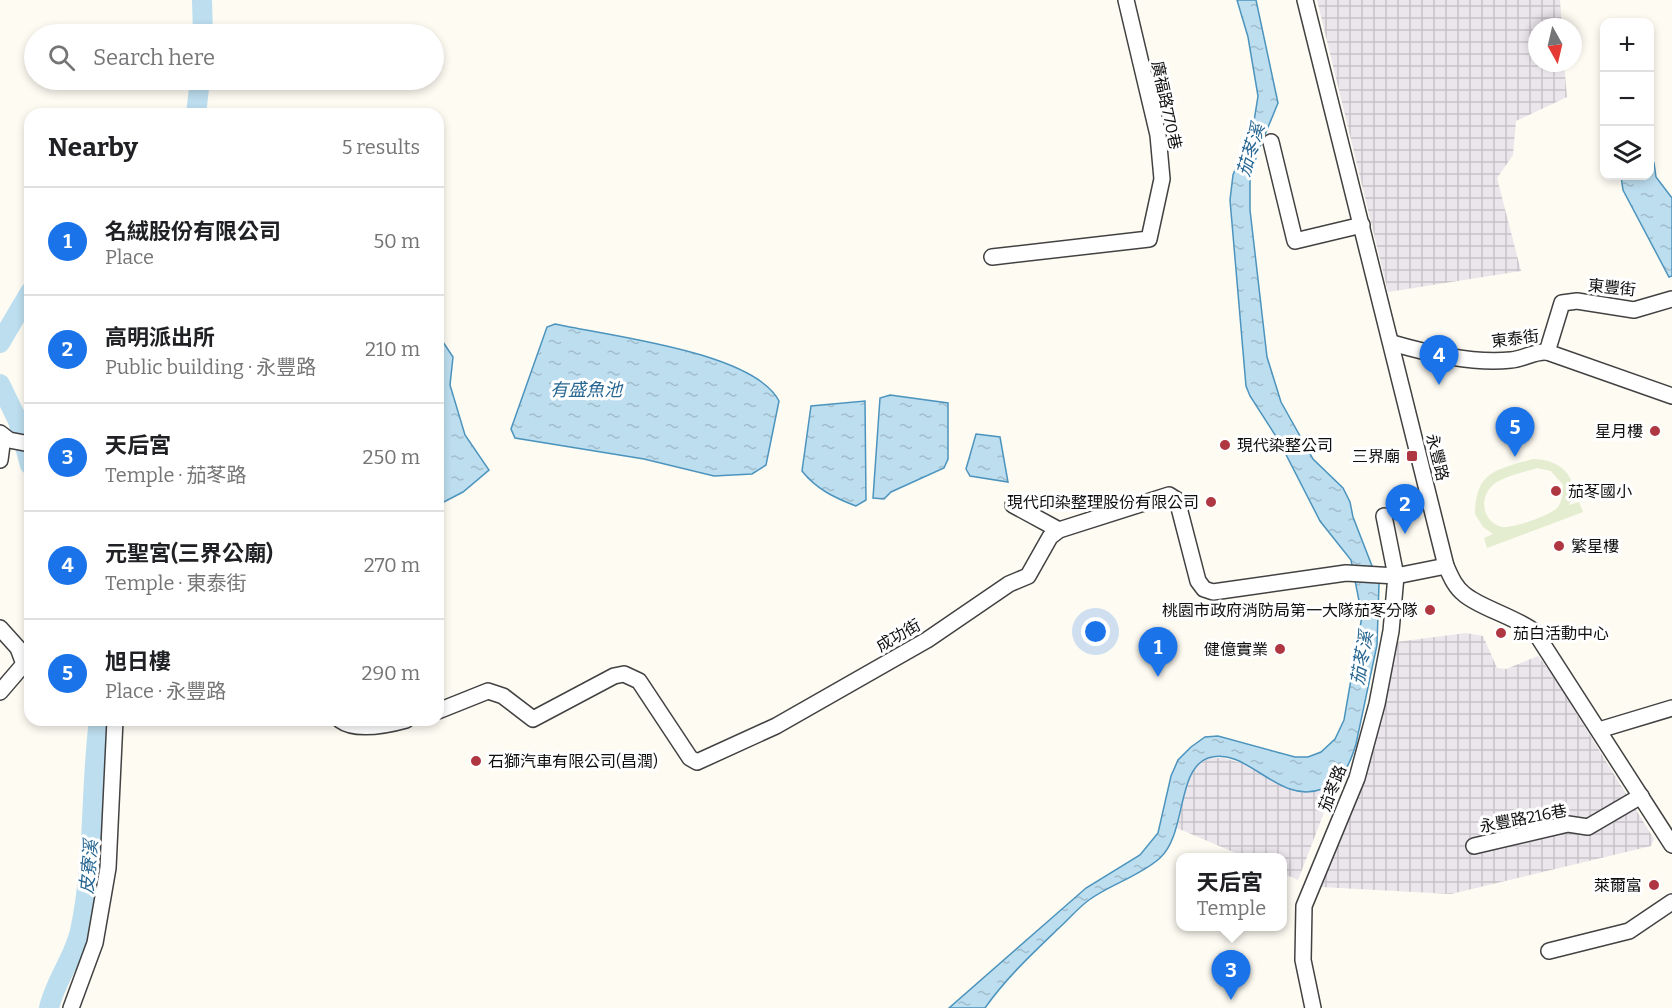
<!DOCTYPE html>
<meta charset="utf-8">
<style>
body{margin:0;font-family:Bitter,"Noto Sans TC",serif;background:#f6f6f6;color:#202124}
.controls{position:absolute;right:18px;top:18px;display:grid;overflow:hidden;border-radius:12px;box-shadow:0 3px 9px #0003}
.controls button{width:54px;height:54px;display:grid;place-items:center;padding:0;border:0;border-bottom:2px solid #e0e0e0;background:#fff;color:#202124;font:30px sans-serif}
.compass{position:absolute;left:1528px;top:18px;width:54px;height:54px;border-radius:50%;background:#fff;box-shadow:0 3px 9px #0003;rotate:172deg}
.you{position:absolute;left:1096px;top:632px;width:21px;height:21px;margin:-15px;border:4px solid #fff;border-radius:50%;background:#1a73e8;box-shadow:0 0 0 9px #1a73e833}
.badge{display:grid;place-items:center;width:39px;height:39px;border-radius:50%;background:#1a73e8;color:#fff;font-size:20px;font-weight:700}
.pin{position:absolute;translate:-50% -50px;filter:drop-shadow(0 2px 3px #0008)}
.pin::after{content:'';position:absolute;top:32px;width:21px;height:18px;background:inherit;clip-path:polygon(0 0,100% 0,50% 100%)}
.popup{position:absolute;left:1176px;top:853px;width:111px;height:78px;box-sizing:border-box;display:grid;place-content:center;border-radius:12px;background:#fff;filter:drop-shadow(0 2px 4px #0005);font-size:20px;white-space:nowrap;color:#757577}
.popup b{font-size:22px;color:#202124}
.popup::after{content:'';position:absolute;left:50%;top:100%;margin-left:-12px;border:12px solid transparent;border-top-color:#fff}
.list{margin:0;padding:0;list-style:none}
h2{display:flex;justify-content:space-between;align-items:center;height:78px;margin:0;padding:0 24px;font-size:26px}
h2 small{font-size:20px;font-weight:400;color:#757577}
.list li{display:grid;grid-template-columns:39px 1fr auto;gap:18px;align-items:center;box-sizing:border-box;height:108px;padding:0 24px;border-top:2px solid #e0e0e0}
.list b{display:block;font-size:22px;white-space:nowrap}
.list p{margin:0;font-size:20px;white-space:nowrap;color:#757577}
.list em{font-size:20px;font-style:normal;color:#757577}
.icon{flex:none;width:33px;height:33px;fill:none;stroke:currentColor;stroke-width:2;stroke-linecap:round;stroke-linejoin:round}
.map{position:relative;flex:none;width:1672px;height:1008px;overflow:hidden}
.search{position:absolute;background:#fff;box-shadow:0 3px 9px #0003;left:24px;top:24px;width:420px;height:66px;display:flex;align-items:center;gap:15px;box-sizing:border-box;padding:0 21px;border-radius:33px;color:#757577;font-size:22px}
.panel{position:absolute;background:#fff;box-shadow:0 3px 9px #0003;left:24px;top:108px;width:420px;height:618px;border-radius:18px}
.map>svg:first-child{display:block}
.industrial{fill:url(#industrial-grid)}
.pitch{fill:#e4edd0;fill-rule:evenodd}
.water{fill:url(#water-ripples);stroke:#4c94bd;stroke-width:1.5}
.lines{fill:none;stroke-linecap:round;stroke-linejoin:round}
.river{stroke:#bddeef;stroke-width:20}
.minor-casing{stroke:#424242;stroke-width:18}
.minor{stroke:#fff;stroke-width:15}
.poi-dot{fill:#af3741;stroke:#fff;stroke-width:2}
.labels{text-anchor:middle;stroke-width:6;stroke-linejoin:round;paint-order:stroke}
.street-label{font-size:16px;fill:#0f0f0f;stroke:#fff}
.poi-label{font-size:16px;fill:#0f0f0f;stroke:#fff;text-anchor:end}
.water-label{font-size:18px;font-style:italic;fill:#276792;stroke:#fff}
</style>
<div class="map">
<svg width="1672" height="1008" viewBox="0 0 1672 1008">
<defs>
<pattern id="industrial-grid" width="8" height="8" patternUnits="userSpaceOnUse" patternTransform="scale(1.5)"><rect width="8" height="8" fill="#ebe5ec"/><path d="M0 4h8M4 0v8" fill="none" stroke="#c8c3c9"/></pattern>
<pattern id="water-ripples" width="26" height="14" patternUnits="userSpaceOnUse" patternTransform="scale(1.5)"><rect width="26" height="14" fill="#bddeef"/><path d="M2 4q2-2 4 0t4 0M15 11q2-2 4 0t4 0" fill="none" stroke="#a1bdcc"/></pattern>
</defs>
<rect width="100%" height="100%" fill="#fdfbf2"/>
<g class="industrial">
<path d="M1317,0H1560L1562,27H1537V63H1564L1567,97L1516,121L1513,155L1497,178L1521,271L1388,292Z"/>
<path d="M1466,633L1483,636L1497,668L1506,669L1538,656L1552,674L1654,839L1651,846L1451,894L1321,887L1318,880L1396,642Z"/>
<path d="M1210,758H1224L1248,765L1264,775L1321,790L1335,784L1298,880L1282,873V858L1245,857L1177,828L1188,779L1197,765Z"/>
</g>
<path class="pitch" d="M1533,459C1559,459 1582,477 1569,505L1579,502L1583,512L1487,548L1484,538L1493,534L1483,527L1475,514C1476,470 1497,470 1533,459ZM1537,468L1551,471L1563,485C1563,493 1562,501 1558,507C1552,515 1512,529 1502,527C1482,522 1478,497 1494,484C1505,476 1525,472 1537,468Z"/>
<g class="water">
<path d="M1237,0H1256L1278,103L1257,154L1250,181V210L1267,357L1281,402L1313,459L1343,488L1350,502L1353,517L1379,584L1377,645L1356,744C1350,764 1343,781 1322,789C1278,806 1247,745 1208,758C1176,770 1187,833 1160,858C1140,876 1111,884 1089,900C1079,907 1069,919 1059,928C1033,953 1006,978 985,1008H949L1086,888L1140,855L1158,833L1171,776L1178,760L1191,747L1205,737L1218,736L1295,757H1308L1321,752L1335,739L1344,720L1362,616L1351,560L1320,521L1279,441L1250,396L1246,386L1230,200L1233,175L1254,121L1258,96L1248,37Z"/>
<path d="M1650,156L1654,163L1656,177L1672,198V276L1669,277L1623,190L1621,176H1650Z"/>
<path d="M555,324C609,336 754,352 779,401L766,465L752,474L714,476L644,459L515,438L511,429L547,327Z"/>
<path d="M441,339L453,357L450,385L465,435L489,470L463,492L438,505V340Z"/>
<path d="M890,395L948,403V459L944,468L891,492L884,499L873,498L880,398Z"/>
<path d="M865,401L866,500L856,506C835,498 816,489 802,471L811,406Z"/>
<path d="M976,434L1000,437L1008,482L970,476L966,469Z"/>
</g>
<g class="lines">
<g class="river">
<path d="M202,0L203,34"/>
<path d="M196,114L200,80"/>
<path d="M0,343L30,292"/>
<path d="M0,384L18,421L30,465"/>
<path d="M49,1008C55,981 74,958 80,931C95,861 90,790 99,720"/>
</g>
<g class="minor-casing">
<g id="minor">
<path d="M1305,0L1446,566C1451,577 1455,587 1464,594C1480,608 1514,616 1535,632L1672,845"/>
<path d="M1271,142L1295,241L1362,225"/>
<path d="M992,257L1149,239L1162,179L1158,135L1126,0"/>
<path d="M1392,343C1430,354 1473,364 1511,360C1524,359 1534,351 1547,352L1672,396"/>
<path d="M1547,352L1562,303L1577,301L1634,310L1672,299"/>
<path d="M0,433L9,440L30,444"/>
<path d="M0,460L3,437"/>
<path d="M1013,505L1059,530"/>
<path d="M0,628L18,648L24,664L0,692"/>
<path d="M438,711L488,691L503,696L533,719L614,676L624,674L639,681L690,758L697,762L776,726L927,640L1009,584L1028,576L1050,537L1059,530L1169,495L1177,500L1198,581L1204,589L1213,592L1346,573L1396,576L1446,566"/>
<path d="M340,720C356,732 388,725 406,720"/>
<path d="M1599,730L1672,708"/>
<path d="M1474,846L1568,824L1588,827L1641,796"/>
<path d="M1549,951L1629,931L1672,902"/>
<path d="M71,1008L95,943L108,868L115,720"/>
<path d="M1313,1008L1303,960L1304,906L1357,778L1377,704L1391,631L1396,576L1384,516"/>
</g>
</g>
<use href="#minor" class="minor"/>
</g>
<g class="poi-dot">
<circle cx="1655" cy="431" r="6"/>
<circle cx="1225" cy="445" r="6"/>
<rect x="1406" y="450" width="12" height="12" rx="3"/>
<circle cx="1556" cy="491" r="6"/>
<circle cx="1211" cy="502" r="6"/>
<circle cx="1559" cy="546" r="6"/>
<circle cx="1430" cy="610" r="6"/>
<circle cx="1501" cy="633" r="6"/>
<circle cx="1280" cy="649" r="6"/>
<circle cx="476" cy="761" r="6"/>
<circle cx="1654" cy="885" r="6"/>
</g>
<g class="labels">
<g class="street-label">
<text transform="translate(1167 105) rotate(78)" y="6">廣福路770巷</text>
<text transform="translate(1612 287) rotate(6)" y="6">東豐街</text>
<text transform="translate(1515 338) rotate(-7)" y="6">東泰街</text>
<text transform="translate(1438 457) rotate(76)" y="6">永豐路</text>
<text transform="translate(898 635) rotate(-30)" y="6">成功街</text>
<text transform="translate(1332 788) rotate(-69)" y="6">茄苳路</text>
<text transform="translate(1523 818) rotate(-11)" y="6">永豐路216巷</text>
</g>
<g class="poi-label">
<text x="1643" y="437">星月樓</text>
<text x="1237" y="451" text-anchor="start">現代染整公司</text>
<text x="1400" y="462">三界廟</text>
<text x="1568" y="497" text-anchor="start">茄苳國小</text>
<text x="1199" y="508">現代印染整理股份有限公司</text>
<text x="1571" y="552" text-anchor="start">繁星樓</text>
<text x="1418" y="616">桃園市政府消防局第一大隊茄苳分隊</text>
<text x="1513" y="639" text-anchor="start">茄白活動中心</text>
<text x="1268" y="655">健億實業</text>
<text x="488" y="767" text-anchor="start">石獅汽車有限公司(昌潤)</text>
<text x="1642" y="891">萊爾富</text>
</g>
<g class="water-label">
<text transform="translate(1251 150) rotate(-73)" y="6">茄苳溪</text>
<text x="586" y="396">有盛魚池</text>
<text transform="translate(1362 658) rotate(-80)" y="6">茄苳溪</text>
<text transform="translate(89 867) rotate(-85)" y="6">皮寮溪</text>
</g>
</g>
</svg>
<div class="controls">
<button>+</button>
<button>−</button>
<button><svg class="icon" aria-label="layers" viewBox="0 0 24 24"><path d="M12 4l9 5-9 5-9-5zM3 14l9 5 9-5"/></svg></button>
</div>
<svg class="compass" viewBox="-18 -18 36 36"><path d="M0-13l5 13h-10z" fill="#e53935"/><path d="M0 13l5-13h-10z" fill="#757577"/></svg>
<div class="you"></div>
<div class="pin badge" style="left:1158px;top:677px">1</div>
<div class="pin badge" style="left:1405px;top:534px">2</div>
<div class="pin badge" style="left:1231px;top:1000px">3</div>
<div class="popup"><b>天后宮</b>Temple</div>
<div class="pin badge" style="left:1439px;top:385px">4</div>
<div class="pin badge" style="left:1515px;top:457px">5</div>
<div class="search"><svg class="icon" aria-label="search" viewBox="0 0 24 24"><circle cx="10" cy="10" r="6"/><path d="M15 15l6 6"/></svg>Search here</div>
<section class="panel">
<h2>Nearby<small>5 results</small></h2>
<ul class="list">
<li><span class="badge">1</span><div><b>名絨股份有限公司</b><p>Place</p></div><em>50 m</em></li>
<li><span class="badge">2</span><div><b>高明派出所</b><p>Public building · 永豐路</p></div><em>210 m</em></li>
<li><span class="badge">3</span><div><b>天后宮</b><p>Temple · 茄苳路</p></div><em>250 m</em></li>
<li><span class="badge">4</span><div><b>元聖宮(三界公廟)</b><p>Temple · 東泰街</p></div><em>270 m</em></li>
<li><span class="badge">5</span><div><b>旭日樓</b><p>Place · 永豐路</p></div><em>290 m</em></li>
</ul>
</section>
</div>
